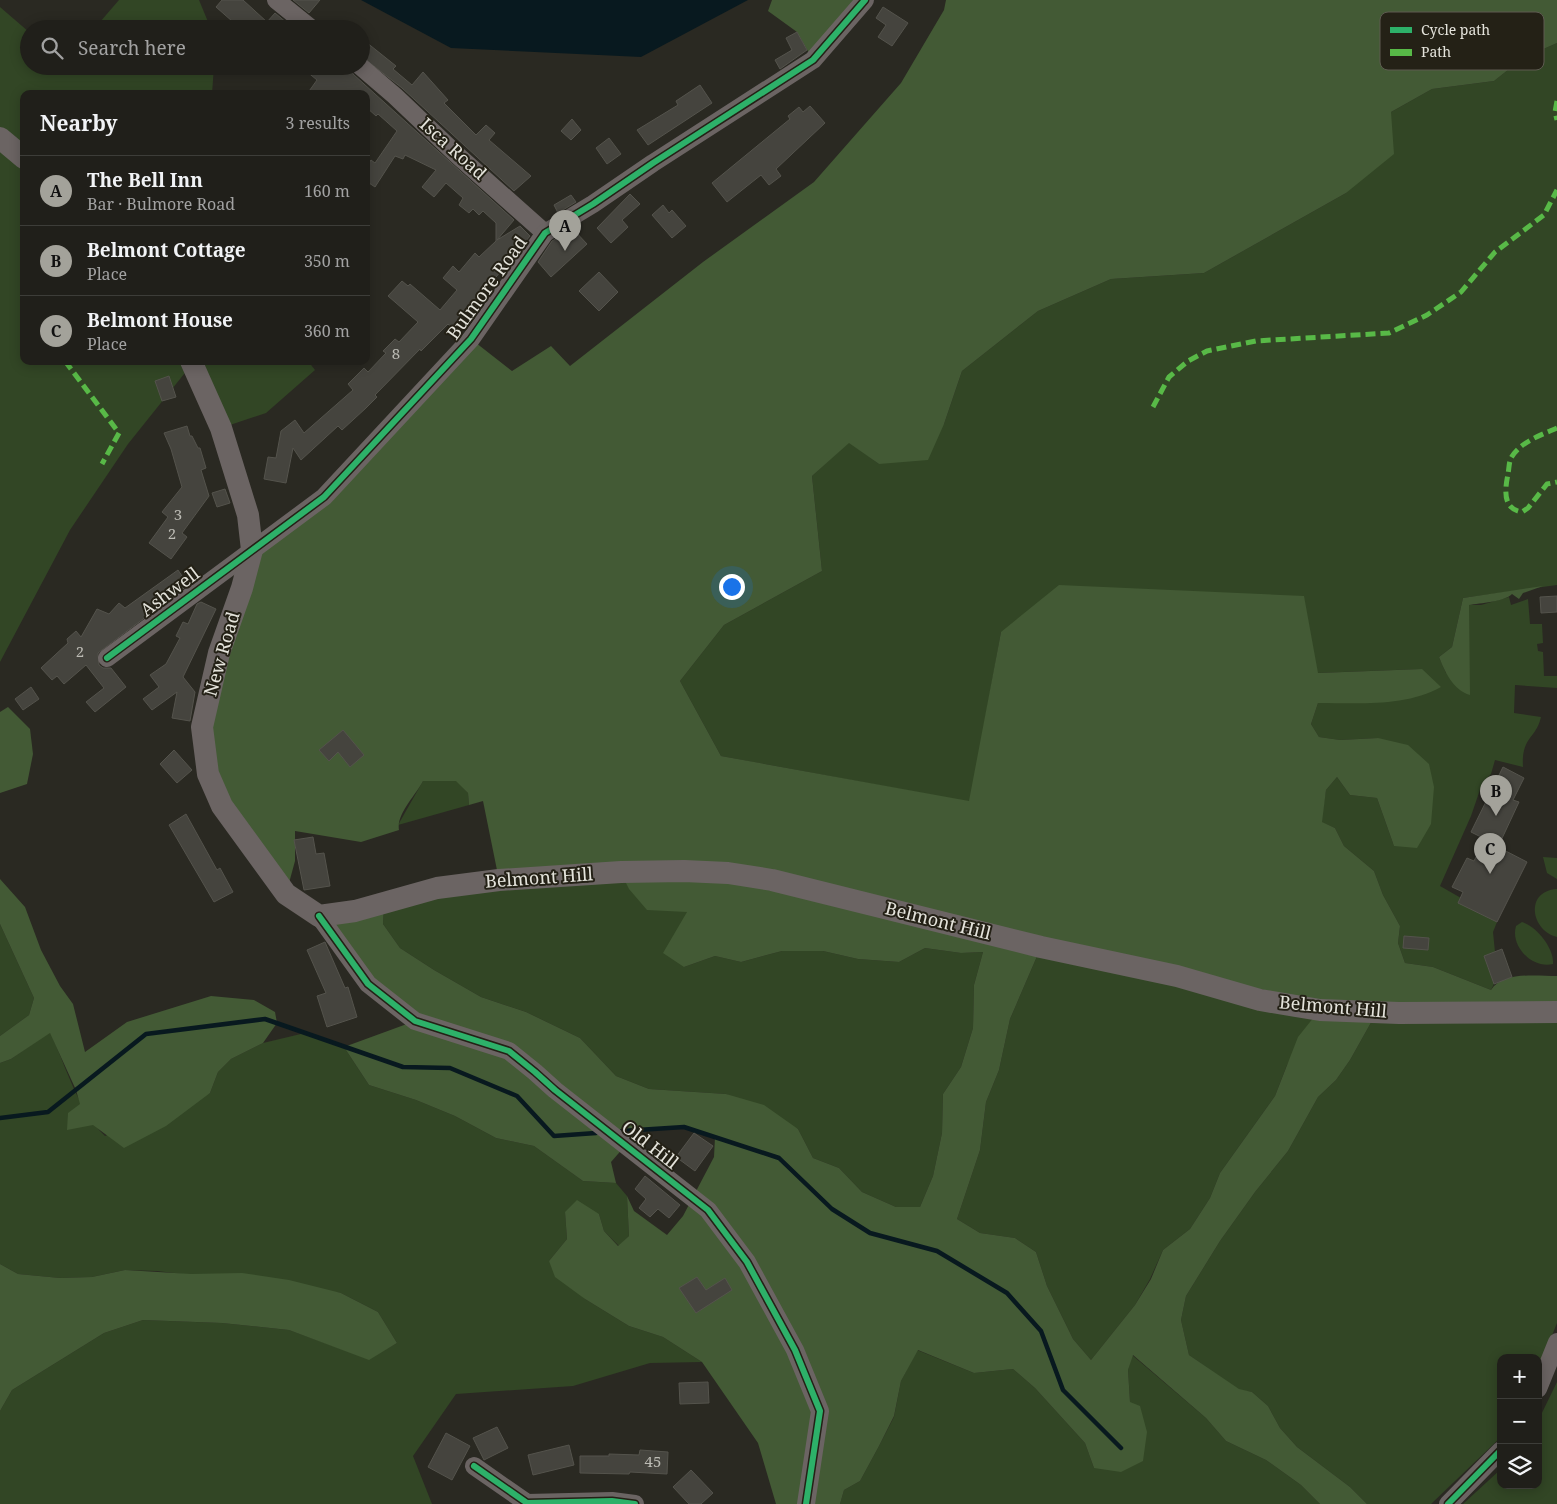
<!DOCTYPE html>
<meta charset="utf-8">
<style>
body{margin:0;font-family:"Noto Serif",serif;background:#2d2c27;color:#f1f3f6}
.controls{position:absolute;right:15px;bottom:15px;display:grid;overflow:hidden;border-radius:10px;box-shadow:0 2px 12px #0003}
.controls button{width:45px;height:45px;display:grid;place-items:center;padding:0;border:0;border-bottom:1px solid #3d3d39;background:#201f1a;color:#f1f3f6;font:25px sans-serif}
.you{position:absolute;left:731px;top:586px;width:18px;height:18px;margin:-12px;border:4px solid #fff;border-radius:50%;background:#1a73e8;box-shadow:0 0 0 8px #1a73e833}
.badge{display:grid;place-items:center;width:32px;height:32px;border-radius:50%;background:#a3a29a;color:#111;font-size:16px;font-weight:700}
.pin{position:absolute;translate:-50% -41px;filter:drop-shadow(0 1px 2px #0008)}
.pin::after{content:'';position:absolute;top:26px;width:18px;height:15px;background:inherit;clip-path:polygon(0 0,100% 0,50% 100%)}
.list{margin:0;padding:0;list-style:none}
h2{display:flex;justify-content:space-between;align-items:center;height:65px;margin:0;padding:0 20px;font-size:21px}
h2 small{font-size:16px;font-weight:400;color:#a2a2a2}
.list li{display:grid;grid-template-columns:32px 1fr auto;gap:15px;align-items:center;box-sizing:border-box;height:70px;padding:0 20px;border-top:1px solid #3d3d39}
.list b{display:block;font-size:19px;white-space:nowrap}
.list p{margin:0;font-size:16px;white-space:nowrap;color:#a2a2a2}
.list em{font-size:16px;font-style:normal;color:#a2a2a2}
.icon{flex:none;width:28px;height:28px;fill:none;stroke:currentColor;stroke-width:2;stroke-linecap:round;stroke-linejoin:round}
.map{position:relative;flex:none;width:1557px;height:1504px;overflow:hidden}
.search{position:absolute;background:#201f1a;box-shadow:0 2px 12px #0003;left:20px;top:20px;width:350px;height:55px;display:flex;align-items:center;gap:12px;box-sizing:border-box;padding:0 18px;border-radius:28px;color:#a2a2a2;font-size:19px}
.panel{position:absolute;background:#201f1a;box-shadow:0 2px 12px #0003;left:20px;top:90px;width:350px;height:275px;border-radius:10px}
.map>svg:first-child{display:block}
.green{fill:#324625}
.forest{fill:#435a35}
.water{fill:#08191f}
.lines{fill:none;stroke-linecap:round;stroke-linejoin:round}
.stream{stroke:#08191f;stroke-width:4.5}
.building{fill:#45443e;stroke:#54534c}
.minor{stroke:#6b6463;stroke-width:18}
.major{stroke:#6b6463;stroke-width:22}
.quiet{stroke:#58b947;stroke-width:5;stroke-dasharray:10 5;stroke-linecap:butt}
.cycleway-casing{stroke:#242116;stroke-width:9}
.cycleway{stroke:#2db169;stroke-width:6}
.labels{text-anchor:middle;stroke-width:4;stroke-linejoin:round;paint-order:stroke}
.number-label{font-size:15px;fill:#bcbbb4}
.street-label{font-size:18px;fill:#e4e3db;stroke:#242116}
.key{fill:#242116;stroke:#5e5b51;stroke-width:1}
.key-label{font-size:14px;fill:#e4e3db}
</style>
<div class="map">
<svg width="1557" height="1504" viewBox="0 0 1557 1504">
<rect width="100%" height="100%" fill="#2a2922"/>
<g class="green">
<path d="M119,0H199L211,29H94Z"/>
<path d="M0,7L29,32V66H214L212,94H24V361H308L315,370L266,413L221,428L192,364L128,444L70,530L0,662Z"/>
<path d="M1557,43V585L1463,598L1452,647L1439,657L1446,673L1469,605H1481L1509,597L1511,605L1528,599L1530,624H1542L1543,643L1537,644L1538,651L1543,652L1544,676H1557V688L1515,685L1514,713L1541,717C1536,739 1521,737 1523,767L1495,760L1491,774L1482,784L1471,816L1440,886L1461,898L1459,903L1497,922L1493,932L1495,952L1484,956L1494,984L1491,990L1433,967L1405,963L1398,943L1400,926L1383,895L1374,871L1344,846L1335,828L1321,822L1326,790L1337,777L1350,795L1377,798L1394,846L1378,738L1340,740L1319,737L1311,724L1318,703L1387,701L1422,669L1317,673L1001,632L970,802L721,756L680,681L724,625L822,571L812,476L849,442L879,464L944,424L962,371L1038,311L1111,279L1204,273L1346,193L1391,112L1432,89L1494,81L1523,58Z"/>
<path d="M423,781H457L468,793L469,805L398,825Z"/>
<path d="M1543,857L1557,858V879L1547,873Z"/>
<path d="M621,872L687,912L684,967L715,956L741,962L782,951H823L858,959L899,962L925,948L961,953L983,952L974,985L973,1028L961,1067L943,1094L942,1133L933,1176L920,1207H896L862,1192L839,1168L813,1158L798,1129L726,1094L649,1089L616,1076L580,1038L526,1012L481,997L434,970L400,948L383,924L384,904Z"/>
<path d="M1557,889V937C1531,931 1524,891 1557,889Z"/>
<path d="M1522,922C1537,927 1554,948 1553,964C1532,969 1510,946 1516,926Z"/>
<path d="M0,924L34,998L29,1015L0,1036Z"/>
<path d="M1041,947L1314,1017L1287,1065L1275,1096L1220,1173L1210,1198L1190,1229L1163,1250L1150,1279L1135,1305L1091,1360L1073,1339L1047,1286L1036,1252L1015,1238L980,1233L957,1219L980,1150L986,1102L999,1070L1010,1019Z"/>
<path d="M1373,1019L1557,1020V1323L1538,1370V1358H1501V1437L1431,1504H1367L1350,1487L1297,1447L1280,1428L1268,1406L1252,1392L1239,1390L1189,1355L1181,1320L1186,1296L1220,1241L1255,1192L1288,1151L1318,1097L1336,1080L1350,1060Z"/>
<path d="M50,1032C66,1066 78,1111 105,1136L210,1093L218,1072L231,1059L263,1043L305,1033L344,1047L369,1085L416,1100L455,1116L496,1138L534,1146L583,1181L616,1183L627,1196L629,1236L619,1246L604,1231L599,1214L565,1212L567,1239L549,1261L585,1299L629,1326L663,1337L702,1362L650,1363L573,1386L456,1394L413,1456L432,1504H0V1411L12,1390L104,1333L143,1320L222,1323L289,1330L369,1359L397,1343L378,1312L341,1293L157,1271L125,1270L92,1277L60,1278L18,1274L0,1264V1063L11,1059Z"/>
<path d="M917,1350L974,1373L1013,1369L1035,1388L1085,1443L1094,1468L1130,1402L1128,1370L1132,1355L1206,1418L1226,1441L1266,1460L1301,1485L1320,1504H840L844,1490L860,1481L879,1446L894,1417L901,1381Z"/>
<path d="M1557,1382V1504H1463L1501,1469V1485H1538V1421Z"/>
</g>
<g class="forest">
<path d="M772,0H865L813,60L797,32L768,11Z"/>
<path d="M946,0H1557V43L1523,58L1494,81L1432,89L1391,112L1394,154L1346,193L1204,273L1111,279L1038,311L962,371L944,424L928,460L879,464L849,443L812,476L822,571L724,625L680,681L721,756L969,801L1001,632L1059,585L1304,596L1318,673L1422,669L1441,687C1406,707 1358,703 1318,703L1311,724L1319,737L1340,740L1378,738L1408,745L1429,764L1434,787L1431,824L1417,848L1394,846L1377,798L1350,795L1337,777L1326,790L1322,822L1335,828L1344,846L1374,871L1383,895L1400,926L1398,943L1405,963L1433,967L1491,990C1503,971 1537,976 1557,976V1002L1399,1004L1321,1001L1041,947L1010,1019L999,1070L986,1102L980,1150L957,1219L980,1233L1015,1238L1036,1252L1047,1286L1073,1339L1091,1360L1135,1305L1151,1279L1163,1250L1190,1229L1210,1198L1220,1173L1275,1096L1298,1037L1314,1017L1373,1019L1350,1060L1336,1080L1318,1097L1288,1151L1255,1192L1220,1241L1186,1296L1181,1320L1189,1355L1239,1389L1252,1392L1268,1406L1280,1428L1297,1447L1350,1487L1367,1504H1320L1301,1485L1266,1460L1226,1441L1206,1418L1133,1355L1128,1370L1130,1402L1140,1406L1147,1432L1143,1461L1121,1472L1094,1468L1085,1443L1035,1388L1013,1369L974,1373L918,1350L901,1381L894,1416L879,1446L860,1481L844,1490L840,1504H776L758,1443L702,1362L663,1337L629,1326L585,1299L555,1277L549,1261L567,1239L565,1212L577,1200L599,1214L604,1231L618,1246L629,1236L627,1196L634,1211L667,1235L683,1216L714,1157L715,1137L684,1127L639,1130L611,1162L616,1183L583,1181L534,1146L496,1138L455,1116L416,1100L369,1085L344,1047L415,1021L368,984L319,916L384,904L383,924L400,948L434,970L481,997L526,1012L580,1038L616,1076L649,1089L726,1094L764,1105L798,1129L813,1158L839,1168L862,1192L896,1207H920L933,1176L942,1133L943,1094L961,1067L973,1028L974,985L983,952L961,953L925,948L899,962L858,959L823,951H782L741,962L715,956L684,967L663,953L687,912L647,910L629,889L621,873L499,880L483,801L469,805L468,793L456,781H423C416,795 396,814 399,830L361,842L295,831V861L286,894L208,774L219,653L252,550L324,497L471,339L512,371L551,346L570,366L703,262L814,182L901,83L944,10Z"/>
<path d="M1543,586L1523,593L1519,599L1512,594C1504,602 1480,603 1469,605L1470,695C1453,690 1445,672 1439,657L1452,647L1463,598Z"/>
<path d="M8,707L30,729L33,754L27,784L0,793V712Z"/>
<path d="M0,879L25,907L41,950L60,986L73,1004L85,1052L127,1022L211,996L254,1000L275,1012L277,1023L263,1043L231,1059L218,1072L210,1093L166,1126L124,1148L93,1125L67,1130L68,1113L80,1104L76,1090L50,1033L11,1059L0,1063V1036L29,1015L34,998L0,924Z"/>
<path d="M0,1264L18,1274L60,1278L92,1277L125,1270L191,1274L242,1273L289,1280L341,1293L378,1312L397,1343L369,1360L289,1330L222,1323L143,1320L104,1333L12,1390L0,1411Z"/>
</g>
<path class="water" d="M361,0H748L641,57L451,48Z"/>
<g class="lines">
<g class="stream">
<path d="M0,1118L48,1112L146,1034L265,1019L403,1067L450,1068L517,1096L554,1136L596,1133"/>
<path d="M622,1131L684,1127L779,1158L832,1209L870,1233L937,1251L1007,1293L1041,1331L1063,1390L1121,1448"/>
</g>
</g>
<g class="building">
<path d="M222,0H243L267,22L275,13L287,23L282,29H241L216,7Z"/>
<path d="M293,0H320L309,13Z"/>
<path d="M883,7L908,23L892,46L878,37L886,25L876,18Z"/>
<path d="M797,32L807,50L780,69L775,60L792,50L786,38Z"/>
<path d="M361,38L396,66L393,69L412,85L423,72L448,100L444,103L476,135L486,125L495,133L489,140L531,176L514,191L402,88L361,56Z"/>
<path d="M300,66H350L353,74L514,220L497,240L520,226L530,236L453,329L448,324L421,351L420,349L375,395L377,397L366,408L342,430L338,426L301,460L293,448L286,483L264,479L268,457L276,458L281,431L295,420L304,433L353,390L348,384L364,368L368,372L386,353L383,351L395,339L399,342L418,322L388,296L402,281L408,286L410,284L440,310L457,290L443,278L453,266L459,272L475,253L479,257L496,241V223L483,211L479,215L473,209L469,213L459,205L463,198L446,183L434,197L422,187L436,170L405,155L403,159L395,156L375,187L366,181V167L371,160L375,163L397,131L378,114L376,116L366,107V94H307L317,80Z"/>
<path d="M700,85L712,103L648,145L637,130L678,105L676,101Z"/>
<path d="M810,106L825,123L776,169L781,176L769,185L761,175L727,202L712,183L790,119L788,116L799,107L803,112Z"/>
<path d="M572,119L581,130L571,140L561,131Z"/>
<path d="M609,138L621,154L607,164L596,148Z"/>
<path d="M630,194L640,204L622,220L628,227L611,243L597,228Z"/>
<path d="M571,195L576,202L558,213L554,205Z"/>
<path d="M663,205L669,213L672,210L686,226L672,238L652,215Z"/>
<path d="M573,229L587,244L551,277L538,262L552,241Z"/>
<path d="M599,272L618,292L599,311L579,291Z"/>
<path d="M169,376L176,397L162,401L155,381Z"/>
<path d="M187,426L190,436H192L198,448H200L206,468L201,470L209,496L182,533L187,537L171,559L149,543L168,517L162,512L182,487L171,449L164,433Z"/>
<path d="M225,489L230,503L217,507L212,493Z"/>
<path d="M178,570L188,585L98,653L99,665L103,668H111L126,687L95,712L86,702L104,688L86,665L64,684L57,676L52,680L41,668L68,643L67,639L76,631L81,637L97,609L109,614L119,603L125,608Z"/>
<path d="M1557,596V612L1541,613L1540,597Z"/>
<path d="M201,602L216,609L183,677L195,692L190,721L172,718L177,692L152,710L143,699L159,687L150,675L166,664L180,638L176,636L183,622L188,624L197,604Z"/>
<path d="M31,687L39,699L23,710L15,699Z"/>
<path d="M343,730L364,755L350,767L338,752L329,761L319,750Z"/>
<path d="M174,750L192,770L177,783L160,764Z"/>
<path d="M1503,767L1524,778L1513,800L1519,802L1498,847L1527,862L1497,922L1458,903L1463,892L1452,887L1467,858L1474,861L1485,839L1471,832Z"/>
<path d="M186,814L217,870L220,868L233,892L214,902L169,825Z"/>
<path d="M313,837L316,854L324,853L330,886L304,890L294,840Z"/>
<path d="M1404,936L1429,938L1428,950L1403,948Z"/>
<path d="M325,942L345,988L348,987L357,1017L327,1027L317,996L326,993L307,950Z"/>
<path d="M1502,949L1512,977L1494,984L1484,956Z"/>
<path d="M694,1133L713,1146L695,1171L676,1157Z"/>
<path d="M645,1176L680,1205L669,1218L658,1209L650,1217L639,1208L646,1199L635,1189Z"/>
<path d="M697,1277L706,1290L725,1278L732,1290L696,1313L679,1288Z"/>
<path d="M708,1382L709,1403L680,1404L679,1383Z"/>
<path d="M497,1427L508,1448L484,1460L473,1438Z"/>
<path d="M446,1433L470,1446L452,1480L428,1467Z"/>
<path d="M569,1445L574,1465L533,1475L528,1455Z"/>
<path d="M640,1450L668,1452L667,1474L630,1472L629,1474L580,1473V1456H609V1454L639,1455Z"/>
<path d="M691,1470L713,1493L701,1504H689L673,1487Z"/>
</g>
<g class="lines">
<g class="minor">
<path d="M276,0L312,29"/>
<path d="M360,66L395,96L456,154L545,233"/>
<path d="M107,658L324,497L471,339L545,233L593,204L653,163L813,60L865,0"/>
<path d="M319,916L368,984L415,1021L509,1051L535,1072L555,1090L708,1210L747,1262L795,1350L820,1411L806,1504"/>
<path d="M1538,1389L1557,1342"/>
<path d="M474,1466L527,1503L612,1501L635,1504"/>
<path d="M1448,1504L1501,1450"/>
</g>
<g class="major">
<path d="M0,138L24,158"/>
<path d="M191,361L221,428L248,515L252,550L242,588L219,653L202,727L208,774L222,806L286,894L319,916L355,911L437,888L499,880L621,872L684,871L728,873L772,880L1041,947L1177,976L1260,1000L1320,1010L1399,1013L1557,1012"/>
</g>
<g class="quiet">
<path d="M1557,101L1555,112L1557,120"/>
<path d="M65,361L119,433L102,464"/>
<path d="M1153,407L1169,377L1188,361L1207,351L1256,341L1389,333L1427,315L1461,292L1495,252L1544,215L1557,190"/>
<path d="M1557,428C1541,435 1520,442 1511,458C1509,462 1509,469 1508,474C1505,489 1502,509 1522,512L1528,508L1547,484L1557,482"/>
</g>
<g class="cycleway-casing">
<g id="cycleway">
<path d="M107,658L324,497L471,339L545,233L593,204L653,163L813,60L865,0"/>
<path d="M319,916L368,984L415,1021L509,1051L535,1072L555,1090L708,1210L747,1262L795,1350L820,1411L806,1504"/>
<path d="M474,1466L527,1503L612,1501L635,1504"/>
<path d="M1448,1504L1501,1450"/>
</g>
</g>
<use href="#cycleway" class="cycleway"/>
</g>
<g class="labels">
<g class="number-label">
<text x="396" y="359">8</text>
<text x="178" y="520">3</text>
<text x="172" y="539">2</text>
<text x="80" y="657">2</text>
<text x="653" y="1467">45</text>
</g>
<g class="street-label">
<text transform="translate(453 149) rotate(42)" y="6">Isca Road</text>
<text transform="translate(487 288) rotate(-54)" y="6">Bulmore Road</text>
<text transform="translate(170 592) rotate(-37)" y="6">Ashwell</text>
<text transform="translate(222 654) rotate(-74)" y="6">New Road</text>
<text transform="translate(539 878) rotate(-4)" y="6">Belmont Hill</text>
<text transform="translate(938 921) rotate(14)" y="6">Belmont Hill</text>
<text transform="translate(1333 1007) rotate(5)" y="6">Belmont Hill</text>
<text transform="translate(650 1145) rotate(38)" y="6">Old Hill</text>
</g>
</g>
<rect x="1380" y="12" width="164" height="58" rx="8" class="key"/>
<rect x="1390" y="27" width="22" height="6" fill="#2db169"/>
<rect x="1390" y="49" width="22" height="7" fill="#58b947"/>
<g class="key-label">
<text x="1421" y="35">Cycle path</text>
<text x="1421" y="57">Path</text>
</g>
</svg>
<div class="controls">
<button>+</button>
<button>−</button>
<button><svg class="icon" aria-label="layers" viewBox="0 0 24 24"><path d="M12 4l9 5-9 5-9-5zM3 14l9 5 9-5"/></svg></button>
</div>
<div class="you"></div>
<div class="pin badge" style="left:565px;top:251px">A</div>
<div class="pin badge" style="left:1496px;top:816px">B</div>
<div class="pin badge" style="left:1490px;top:874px">C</div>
<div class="search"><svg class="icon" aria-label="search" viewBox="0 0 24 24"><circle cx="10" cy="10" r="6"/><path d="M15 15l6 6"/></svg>Search here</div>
<section class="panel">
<h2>Nearby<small>3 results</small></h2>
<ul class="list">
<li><span class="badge">A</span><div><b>The Bell Inn</b><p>Bar · Bulmore Road</p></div><em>160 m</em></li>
<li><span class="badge">B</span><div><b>Belmont Cottage</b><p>Place</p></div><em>350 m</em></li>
<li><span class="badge">C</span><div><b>Belmont House</b><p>Place</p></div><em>360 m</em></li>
</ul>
</section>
</div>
